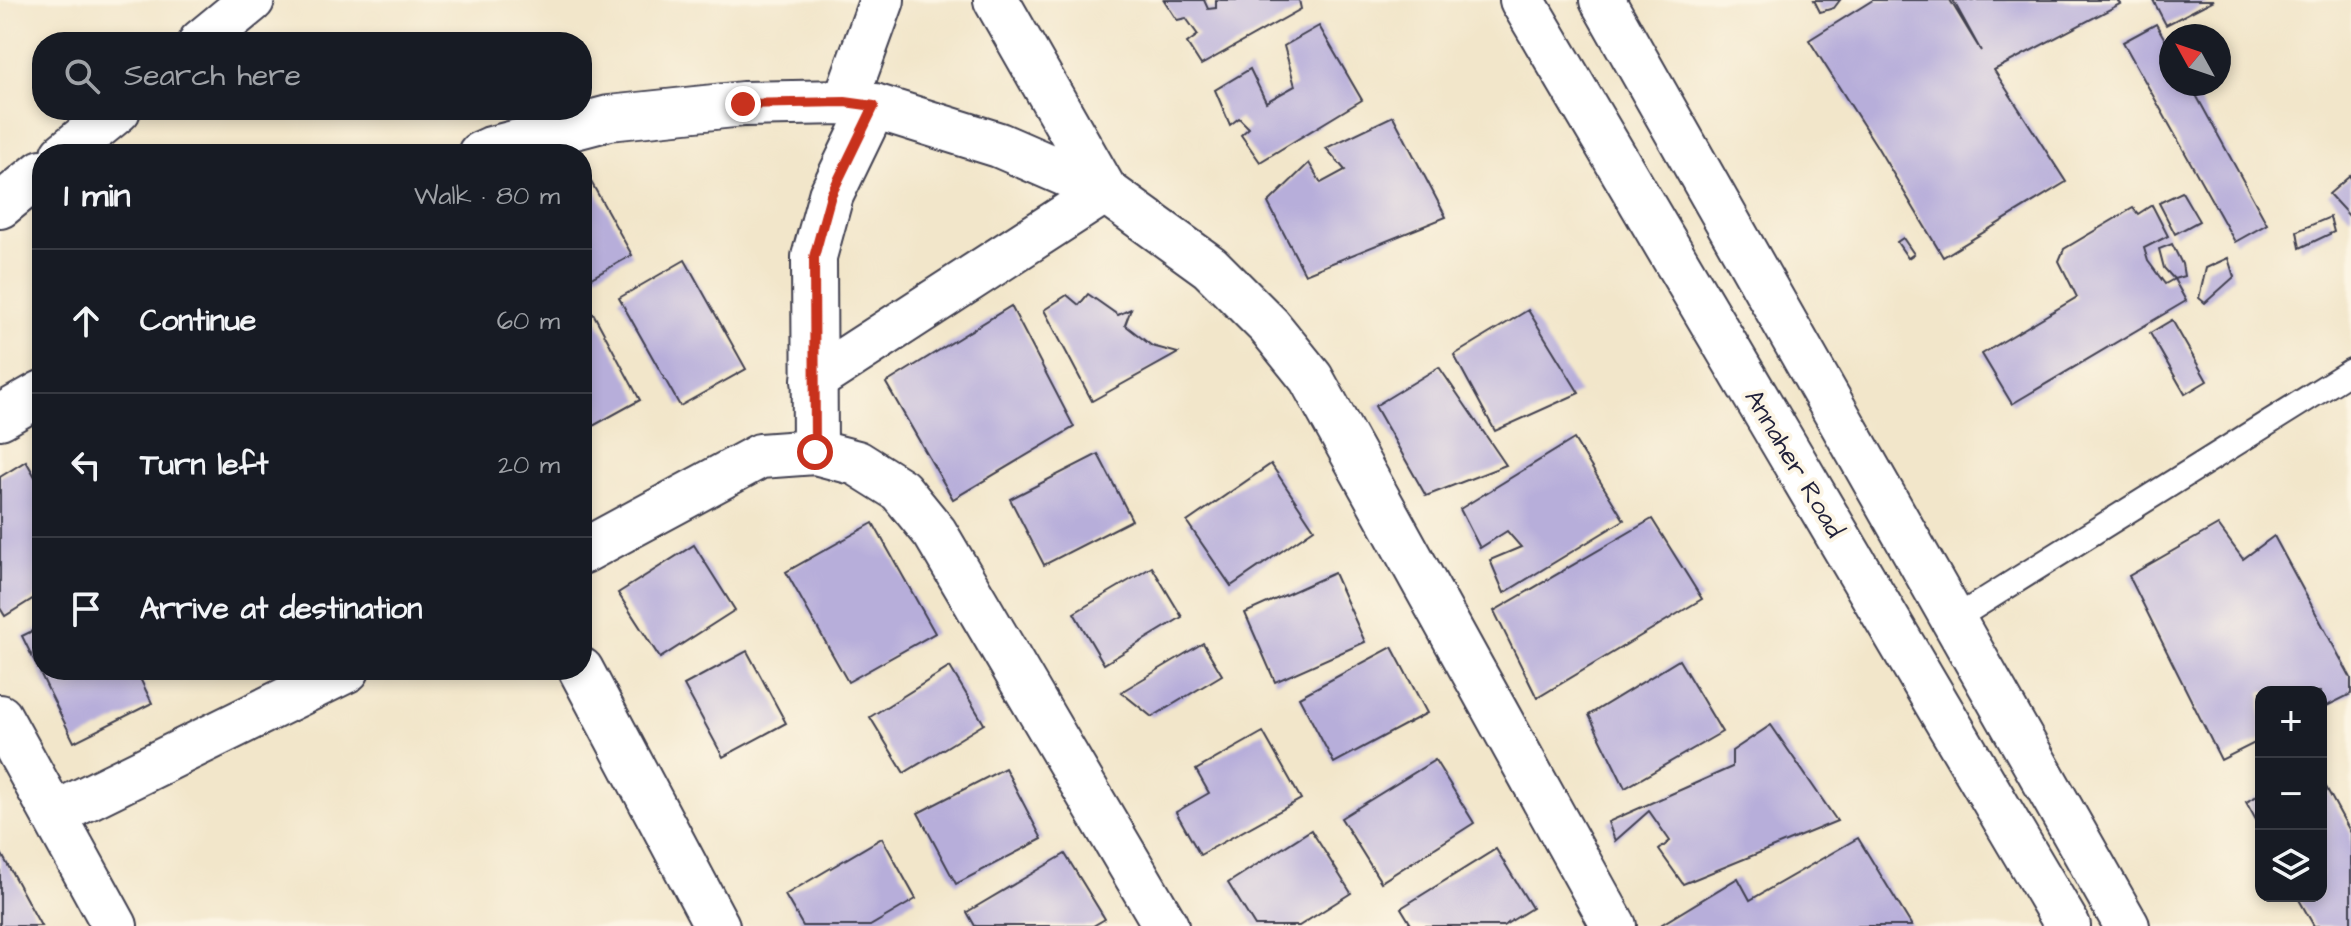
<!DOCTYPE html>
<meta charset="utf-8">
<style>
body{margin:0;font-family:"Architects Daughter",sans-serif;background:#20242c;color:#f1f3f6}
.controls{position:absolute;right:24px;bottom:24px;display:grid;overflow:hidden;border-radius:16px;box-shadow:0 4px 12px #0003}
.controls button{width:72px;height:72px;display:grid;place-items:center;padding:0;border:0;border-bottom:2px solid #363941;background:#171b24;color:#f1f3f6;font:40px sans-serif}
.compass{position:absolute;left:2159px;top:24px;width:72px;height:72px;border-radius:50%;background:#171b24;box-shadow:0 4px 12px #0003;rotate:310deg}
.stop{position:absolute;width:24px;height:24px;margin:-18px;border:6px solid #c8321e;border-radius:50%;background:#fff}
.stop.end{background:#c8321e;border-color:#fff;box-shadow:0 2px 8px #0008}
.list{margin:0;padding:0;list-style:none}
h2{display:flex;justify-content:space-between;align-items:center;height:104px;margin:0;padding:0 32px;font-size:34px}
h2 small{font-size:26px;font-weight:400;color:#9ea1a6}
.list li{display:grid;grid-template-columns:52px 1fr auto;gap:24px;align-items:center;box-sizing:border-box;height:144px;padding:0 32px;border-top:2px solid #363941}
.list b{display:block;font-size:30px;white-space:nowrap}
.list em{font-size:26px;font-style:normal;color:#9ea1a6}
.icon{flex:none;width:44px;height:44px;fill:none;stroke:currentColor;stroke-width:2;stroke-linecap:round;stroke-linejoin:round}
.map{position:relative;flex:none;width:2351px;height:926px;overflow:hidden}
.search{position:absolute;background:#171b24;box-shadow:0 4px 12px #0003;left:32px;top:32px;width:560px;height:88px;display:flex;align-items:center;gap:20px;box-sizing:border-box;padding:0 28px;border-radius:32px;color:#9ea1a6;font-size:30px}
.panel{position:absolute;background:#171b24;box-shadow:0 4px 12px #0003;left:32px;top:144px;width:560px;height:536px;border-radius:32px}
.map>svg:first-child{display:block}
.building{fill:#b7aeda}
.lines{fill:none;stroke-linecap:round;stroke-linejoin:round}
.service-casing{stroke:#413f50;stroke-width:28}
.minor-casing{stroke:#413f50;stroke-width:48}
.secondary-casing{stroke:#413f50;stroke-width:48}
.primary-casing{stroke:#413f50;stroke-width:48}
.service{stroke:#fff;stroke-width:24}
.minor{stroke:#fff;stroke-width:44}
.secondary{stroke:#fff;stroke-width:44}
.primary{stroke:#fff;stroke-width:44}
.route{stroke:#c8321e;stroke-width:10}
.labels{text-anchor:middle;stroke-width:8;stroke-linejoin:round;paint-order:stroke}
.street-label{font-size:26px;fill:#22223b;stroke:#fcf5e5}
</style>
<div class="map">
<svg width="2351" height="926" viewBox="0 0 2351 926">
<rect width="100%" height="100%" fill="#fcf5e5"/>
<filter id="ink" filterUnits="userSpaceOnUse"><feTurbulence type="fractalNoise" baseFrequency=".0125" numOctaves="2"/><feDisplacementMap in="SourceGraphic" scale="16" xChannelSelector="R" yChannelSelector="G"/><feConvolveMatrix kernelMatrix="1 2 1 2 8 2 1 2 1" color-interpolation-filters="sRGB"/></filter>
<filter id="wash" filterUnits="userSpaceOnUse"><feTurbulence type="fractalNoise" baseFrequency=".006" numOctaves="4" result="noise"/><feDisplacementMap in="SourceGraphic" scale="32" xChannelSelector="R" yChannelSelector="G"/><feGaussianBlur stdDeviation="1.8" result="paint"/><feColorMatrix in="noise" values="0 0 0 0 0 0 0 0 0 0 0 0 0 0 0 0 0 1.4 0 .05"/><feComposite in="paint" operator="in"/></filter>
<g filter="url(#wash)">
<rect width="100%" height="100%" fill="#f2e6ca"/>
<g id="blocks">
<g class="building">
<path d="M1164,0H1204L1208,9L1216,8V0H1299L1301,9L1201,65L1187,43L1198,35L1186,18L1177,20Z"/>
<path d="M1814,0H1840L1834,8L1820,12Z"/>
<path d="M1873,0H1950L1981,51L1953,0H2117L2120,4L1994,70L2066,182L1943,257L1876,145L1809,40Z"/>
<path d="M2153,0H2214L2166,25Z"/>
<path d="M2156,24L2171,50V84H2190L2267,224L2235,242L2123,42Z"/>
<path d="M1319,26L1362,100L1260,162L1241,135L1249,128L1239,118L1230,125L1215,90L1250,69L1266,102L1295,86L1284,46Z"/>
<path d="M1393,116L1446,217L1305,274L1268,203L1309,163L1321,183L1345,170L1326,148Z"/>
<path d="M2351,175V218L2329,194Z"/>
<path d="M590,180L632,255L582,283V184Z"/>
<path d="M2182,192L2199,221L2175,234L2159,203Z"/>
<path d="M2152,205L2168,236L2144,248L2148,261L2165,284L2174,279L2186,301L2012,404L1982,354L2077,297L2059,261L2064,249L2133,208L2138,214Z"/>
<path d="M2330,217L2334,232L2300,248L2297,231Z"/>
<path d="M1903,238L1914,254L1908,258L1897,242Z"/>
<path d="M2172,244L2182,264L2184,276L2174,279L2164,268L2159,249Z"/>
<path d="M2228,258L2234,277L2205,303L2199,298L2206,268Z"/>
<path d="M685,260L746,369L680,406L619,298Z"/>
<path d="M1088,294L1118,315L1131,309L1125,325L1152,346L1178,353L1092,401L1044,310L1067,295L1079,305Z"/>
<path d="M1011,306L1074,427L953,499L886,383Z"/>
<path d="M1528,310L1579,393L1495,431L1454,355Z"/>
<path d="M593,313L640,400L582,432V319Z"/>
<path d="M2172,320L2207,381L2185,394L2150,333Z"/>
<path d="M1439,367L1506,465L1426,496L1375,406Z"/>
<path d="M1574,439L1624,520L1504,593L1490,560L1521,547L1507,531L1480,548L1460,509Z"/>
<path d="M1098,454L1132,520L1044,565L1010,499Z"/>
<path d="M26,461L42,489V593L5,616L0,608V477Z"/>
<path d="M1271,464L1314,529L1231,586L1187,522Z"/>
<path d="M1652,519L1702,599L1537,698L1494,611Z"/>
<path d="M873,523L935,633L848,682L786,572Z"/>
<path d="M2218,525L2243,559L2274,536L2351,678V694L2321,709V692H2261V740L2221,760L2129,576Z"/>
<path d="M694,545L735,610L660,658L618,593Z"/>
<path d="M1152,567L1182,617L1104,664L1074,613Z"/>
<path d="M1334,573L1365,642L1275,682L1245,613Z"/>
<path d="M42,626V670H136L152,703L74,742L22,636Z"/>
<path d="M1203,643L1222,675L1152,717L1121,692Z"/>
<path d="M1392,647L1427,713L1334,763L1299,697Z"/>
<path d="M747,651L786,723L723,757L684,685Z"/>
<path d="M1679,660L1722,732L1625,788L1589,715Z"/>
<path d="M950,667L984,724L904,773L870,717Z"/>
<path d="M180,670H203L184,679Z"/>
<path d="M1771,725L1837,821L1683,884L1659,850L1670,841L1649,811L1615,841L1608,822L1732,767V751Z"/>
<path d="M1263,732L1301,799L1200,855L1176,812L1209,793L1196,770Z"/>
<path d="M1435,760L1474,823L1381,882L1341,818Z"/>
<path d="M1005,768L1042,839L956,884L918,813Z"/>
<path d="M2321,778L2351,833V926H2314L2297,896H2321Z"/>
<path d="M2261,794V829L2246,802Z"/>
<path d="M1311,830L1351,893L1299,926H1255L1228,883Z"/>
<path d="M882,838L916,899L870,926H803L785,895Z"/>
<path d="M1858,838L1912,926H1659L1738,878L1750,900Z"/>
<path d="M1496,849L1532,908L1503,926H1412L1401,908Z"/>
<path d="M0,851L41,926H0Z"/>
<path d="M1065,854L1105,919L1093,926H975L967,912Z"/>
</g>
</g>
</g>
<g filter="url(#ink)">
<use href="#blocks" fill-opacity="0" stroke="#413f50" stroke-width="2"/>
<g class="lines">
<g class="service-casing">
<path id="service" d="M1953,620L2351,371"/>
</g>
<g class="minor-casing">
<g id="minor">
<path d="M845,102L882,0"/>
<path d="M480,154L491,149L609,118L743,104L845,102L874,106L999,145L1105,191L1210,267L1269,326L1311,378L1614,926"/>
<path d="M814,380L1105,191L996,0"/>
<path d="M0,417L42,393"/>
<path d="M815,452L814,257L831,195L874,106"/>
<path d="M582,552L760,456L815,452L857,463L900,490L935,533L1166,926"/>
<path d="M581,670L717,926"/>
<path d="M0,717L115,926"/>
<path d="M55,814L347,670"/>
</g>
</g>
<g class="secondary-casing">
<g id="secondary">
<path d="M201,42L252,0"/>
<path d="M64,154L118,110"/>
<path d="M0,206L42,172"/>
</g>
</g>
<g class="primary-casing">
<g id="primary">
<path d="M1522,0L2068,926"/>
<path d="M1602,0L2127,926"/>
</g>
</g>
<use href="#service" class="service"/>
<use href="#minor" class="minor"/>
<use href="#secondary" class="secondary"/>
<use href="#primary" class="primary"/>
</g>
</g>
<g class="lines" filter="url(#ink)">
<path class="route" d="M743,104L845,102L874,106L831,195L814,257L815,452"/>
</g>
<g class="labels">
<g class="street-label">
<text transform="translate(1795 463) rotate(59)" y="9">Annaher Road</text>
</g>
</g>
</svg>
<div class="controls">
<button>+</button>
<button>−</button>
<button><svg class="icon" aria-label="layers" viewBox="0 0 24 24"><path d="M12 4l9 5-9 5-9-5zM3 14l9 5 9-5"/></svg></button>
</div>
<svg class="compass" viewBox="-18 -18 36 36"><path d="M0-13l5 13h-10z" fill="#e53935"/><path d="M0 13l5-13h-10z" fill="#9ea1a6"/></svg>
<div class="stop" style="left:815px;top:452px"></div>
<div class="stop end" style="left:743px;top:104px"></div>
<div class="search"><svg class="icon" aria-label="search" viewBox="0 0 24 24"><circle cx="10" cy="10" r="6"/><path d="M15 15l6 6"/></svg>Search here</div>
<section class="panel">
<h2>1 min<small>Walk · 80 m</small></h2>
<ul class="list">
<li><svg class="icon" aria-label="ahead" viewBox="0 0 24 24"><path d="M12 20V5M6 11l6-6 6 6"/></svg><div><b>Continue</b></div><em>60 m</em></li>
<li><svg class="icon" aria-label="left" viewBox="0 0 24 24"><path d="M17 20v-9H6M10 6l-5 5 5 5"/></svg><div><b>Turn left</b></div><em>20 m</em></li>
<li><svg class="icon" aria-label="arrive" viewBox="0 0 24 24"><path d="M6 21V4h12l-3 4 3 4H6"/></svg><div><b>Arrive at destination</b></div></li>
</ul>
</section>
</div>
